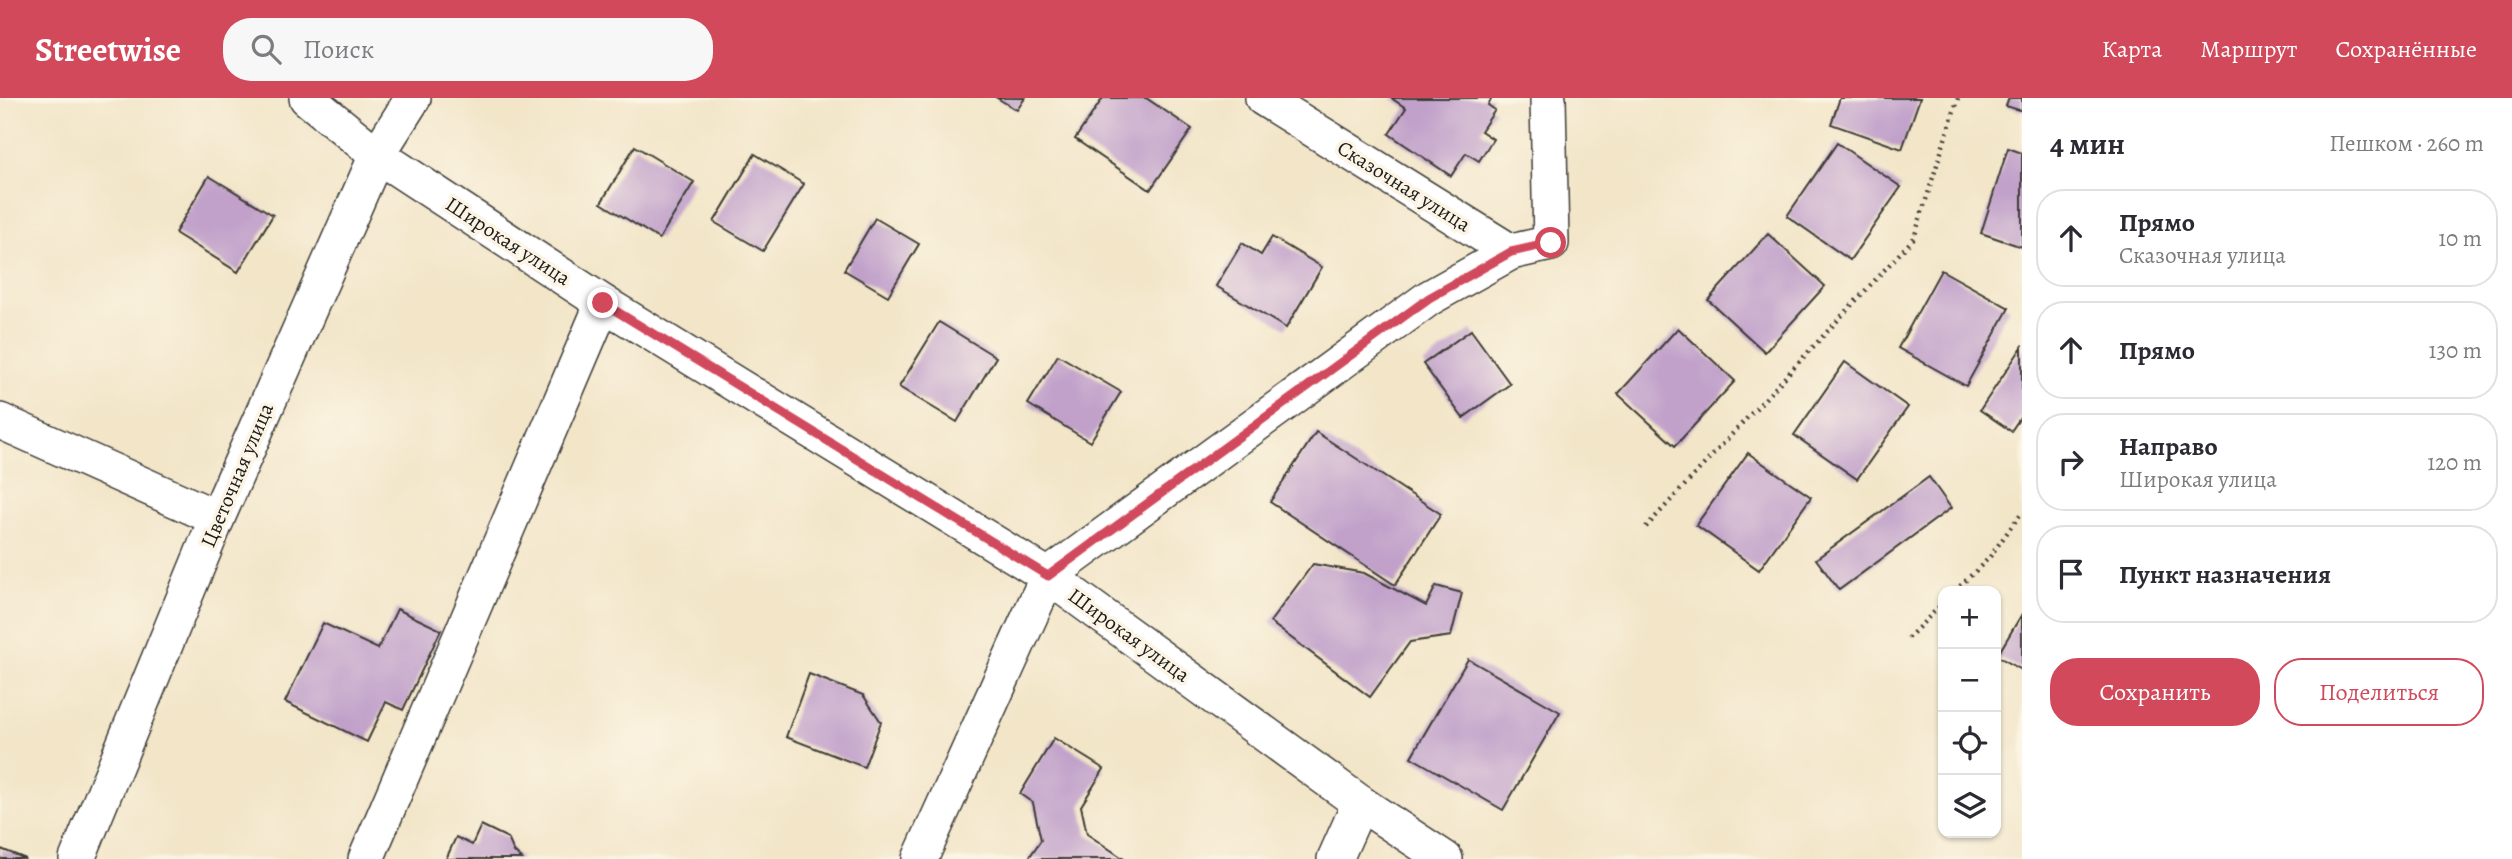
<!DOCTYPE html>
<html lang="ru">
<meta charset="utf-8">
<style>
body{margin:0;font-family:Alegreya,serif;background:#f7f7f7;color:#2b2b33}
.controls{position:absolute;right:21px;bottom:21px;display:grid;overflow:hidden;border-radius:14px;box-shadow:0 2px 5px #0004}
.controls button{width:63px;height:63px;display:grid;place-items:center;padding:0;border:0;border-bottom:2px solid #e1e1e2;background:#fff;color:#2b2b33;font:35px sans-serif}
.stop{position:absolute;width:21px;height:21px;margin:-16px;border:5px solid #d1495b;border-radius:50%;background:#fff}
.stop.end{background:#d1495b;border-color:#fff;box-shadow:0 2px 7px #0008}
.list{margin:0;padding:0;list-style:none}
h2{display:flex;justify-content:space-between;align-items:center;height:91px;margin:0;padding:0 28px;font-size:30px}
h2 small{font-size:23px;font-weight:400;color:#7c7c81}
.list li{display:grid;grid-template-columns:46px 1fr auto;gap:21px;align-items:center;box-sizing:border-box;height:98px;margin:0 14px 14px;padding:0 14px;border:2px solid #e1e1e2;border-radius:28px}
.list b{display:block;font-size:26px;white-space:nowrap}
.list p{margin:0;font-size:23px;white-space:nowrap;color:#7c7c81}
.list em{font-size:23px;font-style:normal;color:#7c7c81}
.actions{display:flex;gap:14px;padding:21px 28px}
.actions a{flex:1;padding:16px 0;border:2px solid #d1495b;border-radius:28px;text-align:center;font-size:24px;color:#d1495b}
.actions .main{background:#d1495b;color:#fff}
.icon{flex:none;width:38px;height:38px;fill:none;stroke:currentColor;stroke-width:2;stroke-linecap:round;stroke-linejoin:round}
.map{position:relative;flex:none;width:2022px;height:761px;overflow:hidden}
header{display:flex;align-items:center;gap:42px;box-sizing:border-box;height:98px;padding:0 35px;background:#d1495b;color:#fff}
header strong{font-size:33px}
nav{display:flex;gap:38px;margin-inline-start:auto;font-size:24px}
.search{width:490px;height:63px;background:#f7f7f7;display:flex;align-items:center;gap:18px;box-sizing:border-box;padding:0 24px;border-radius:28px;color:#7c7c81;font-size:26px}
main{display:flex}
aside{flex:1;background:#fff}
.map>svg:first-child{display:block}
.building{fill:#c1a1ca}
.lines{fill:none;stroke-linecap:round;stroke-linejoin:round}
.minor-casing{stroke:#3c3a36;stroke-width:38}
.path{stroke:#3c3a36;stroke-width:4.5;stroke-dasharray:2 5;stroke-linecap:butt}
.minor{stroke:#fff;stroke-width:35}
.route{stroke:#d1495b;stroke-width:9}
.labels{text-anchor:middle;stroke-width:7;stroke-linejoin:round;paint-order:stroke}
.street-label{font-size:21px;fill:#1c1c1c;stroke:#fcf5e5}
</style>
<header>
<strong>Streetwise</strong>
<div class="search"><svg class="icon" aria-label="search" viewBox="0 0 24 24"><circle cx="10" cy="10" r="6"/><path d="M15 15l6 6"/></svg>Поиск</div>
<nav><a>Карта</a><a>Маршрут</a><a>Сохранённые</a></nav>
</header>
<main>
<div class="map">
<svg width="2022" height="761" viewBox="0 0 2022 761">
<rect width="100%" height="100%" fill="#fcf5e5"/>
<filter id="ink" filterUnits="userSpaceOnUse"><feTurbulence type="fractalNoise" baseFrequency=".0143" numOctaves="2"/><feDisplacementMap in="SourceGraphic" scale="14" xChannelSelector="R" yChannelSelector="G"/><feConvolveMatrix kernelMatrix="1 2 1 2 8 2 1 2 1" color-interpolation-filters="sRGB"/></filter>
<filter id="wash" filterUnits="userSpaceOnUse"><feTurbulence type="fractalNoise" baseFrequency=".00686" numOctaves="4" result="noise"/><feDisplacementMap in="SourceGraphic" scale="28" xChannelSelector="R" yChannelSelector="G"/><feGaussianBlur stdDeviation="1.57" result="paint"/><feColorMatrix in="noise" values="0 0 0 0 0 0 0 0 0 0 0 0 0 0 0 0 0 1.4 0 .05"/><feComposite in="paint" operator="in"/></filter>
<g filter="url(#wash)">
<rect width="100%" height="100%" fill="#f2e5c8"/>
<g id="blocks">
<g class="building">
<path d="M997,0H1025L1017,12Z"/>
<path d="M1103,0H1146L1192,31L1150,92L1075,41Z"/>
<path d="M1391,0H1492L1488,7L1495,12L1481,33L1493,41L1479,63L1466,55L1451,78L1389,36L1406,10Z"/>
<path d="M1840,0H1920L1902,51L1831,26Z"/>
<path d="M2009,0H2022V13L2006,8Z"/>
<path d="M1837,45L1901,89L1850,162L1787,118Z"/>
<path d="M635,48L694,84L659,141L601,105Z"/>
<path d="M2008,50L2022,55V149L1981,135Z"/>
<path d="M755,56L804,86L763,153L714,124Z"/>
<path d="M209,78L273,117L238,174L175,135Z"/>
<path d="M875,120L919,146L888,198L844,172Z"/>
<path d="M1768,136L1825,188L1765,254L1708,202Z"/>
<path d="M1272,139L1322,169L1286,230L1216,188L1242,145L1261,157Z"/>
<path d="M1941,172L2009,210L1966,288L1898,250Z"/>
<path d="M939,224L996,259L957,324L899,289Z"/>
<path d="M1678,230L1735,283L1675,348L1618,296Z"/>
<path d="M1471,232L1510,286L1463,320L1423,266Z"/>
<path d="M2022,249V317L2011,333L1980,312Z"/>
<path d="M1058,257L1121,294L1090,344L1028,306Z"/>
<path d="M1845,264L1908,309L1857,381L1794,337Z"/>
<path d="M1316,334L1441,416L1395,487L1270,404Z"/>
<path d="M1748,355L1811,399L1759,472L1696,427Z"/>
<path d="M1929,379L1951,410L1839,492L1816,461Z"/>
<path d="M1313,466L1364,475L1426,508L1436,488L1462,495L1451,538L1410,544L1370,599L1270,524Z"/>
<path d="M397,511L441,532L403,612L386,604L367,644L285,604L323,525L378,551Z"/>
<path d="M2022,516V572L1997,558Z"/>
<path d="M1468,561L1560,614L1503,712L1411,659Z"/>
<path d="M809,576L863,597L881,624L864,669L786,639Z"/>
<path d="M1054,640L1104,671L1081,708L1087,736L1124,761H1028L1041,742L1033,705L1020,696Z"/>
<path d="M481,727L508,740L514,754L522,761H446L456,739L472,747Z"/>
<path d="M1,751L26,761H0Z"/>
</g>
</g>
</g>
<g filter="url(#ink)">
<use href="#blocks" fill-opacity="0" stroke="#3c3a36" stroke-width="2"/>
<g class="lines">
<g class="minor-casing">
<g id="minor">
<path d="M307,0L377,57L603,205L1048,478L1360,705L1445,761"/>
<path d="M1263,0L1511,154L1551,145L1548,0"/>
<path d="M0,323L217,420"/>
<path d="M77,761L217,420L377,57L413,0"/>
<path d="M366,761L603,205"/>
<path d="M920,761L1048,478L1429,200L1511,154"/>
<path d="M1335,761L1360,705"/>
</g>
</g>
<g class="path">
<path d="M1646,429L1914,140L1958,0"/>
<path d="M1955,493L1989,460L2022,414"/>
<path d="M1908,540L1943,505"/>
</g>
<use href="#minor" class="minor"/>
</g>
</g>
<g class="lines" filter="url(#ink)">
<path class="route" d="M603,205L1048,478L1429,200L1511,154L1551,145"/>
</g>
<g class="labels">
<g class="street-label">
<text transform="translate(1404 88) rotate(32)" y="7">Сказочная улица</text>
<text transform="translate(508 143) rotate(33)" y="7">Широкая улица</text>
<text transform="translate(237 377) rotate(-67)" y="7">Цветочная улица</text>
<text transform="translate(1129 537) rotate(36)" y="7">Широкая улица</text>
</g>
</g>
</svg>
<div class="controls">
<button>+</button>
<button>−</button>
<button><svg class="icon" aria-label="locate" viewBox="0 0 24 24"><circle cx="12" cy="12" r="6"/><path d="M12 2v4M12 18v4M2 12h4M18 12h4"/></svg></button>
<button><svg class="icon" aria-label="layers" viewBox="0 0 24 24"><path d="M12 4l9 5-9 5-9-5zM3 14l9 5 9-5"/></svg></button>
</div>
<div class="stop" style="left:1551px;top:145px"></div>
<div class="stop end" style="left:603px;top:205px"></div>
</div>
<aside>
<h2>4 мин<small>Пешком · 260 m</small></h2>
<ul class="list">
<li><svg class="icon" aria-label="ahead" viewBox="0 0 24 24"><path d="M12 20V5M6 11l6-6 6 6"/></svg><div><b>Прямо</b><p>Сказочная улица</p></div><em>10 m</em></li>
<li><svg class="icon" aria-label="ahead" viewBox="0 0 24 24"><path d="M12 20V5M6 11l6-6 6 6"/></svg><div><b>Прямо</b></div><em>130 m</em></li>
<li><svg class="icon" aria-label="right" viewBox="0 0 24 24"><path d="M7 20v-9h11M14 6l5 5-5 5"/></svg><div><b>Направо</b><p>Широкая улица</p></div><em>120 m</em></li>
<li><svg class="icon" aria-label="arrive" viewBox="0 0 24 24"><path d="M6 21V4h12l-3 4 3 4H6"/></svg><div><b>Пункт назначения</b></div></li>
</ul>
<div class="actions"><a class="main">Сохранить</a><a>Поделиться</a></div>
</aside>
</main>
